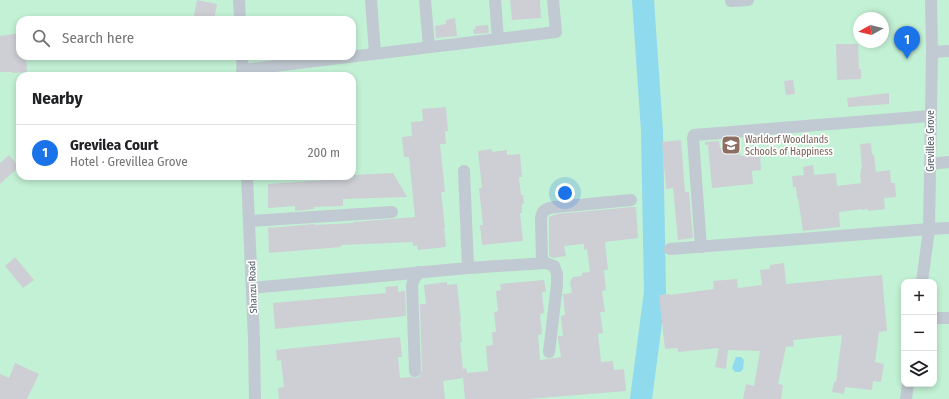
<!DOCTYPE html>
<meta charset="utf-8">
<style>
body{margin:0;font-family:"Fira Sans Condensed",sans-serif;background:#f2f2f2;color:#202124}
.controls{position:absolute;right:12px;bottom:12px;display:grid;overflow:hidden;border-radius:8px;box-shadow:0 2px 6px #0003}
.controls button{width:36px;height:36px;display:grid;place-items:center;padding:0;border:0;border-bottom:1px solid #e0e0e0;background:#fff;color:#202124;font:20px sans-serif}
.compass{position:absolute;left:853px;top:12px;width:36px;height:36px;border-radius:50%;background:#fff;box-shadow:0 2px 6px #0003;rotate:262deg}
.you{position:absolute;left:565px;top:193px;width:14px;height:14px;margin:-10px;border:3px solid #fff;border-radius:50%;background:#1a73e8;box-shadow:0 0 0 6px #1a73e833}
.badge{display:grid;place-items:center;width:26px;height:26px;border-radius:50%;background:#1a73e8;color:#fff;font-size:13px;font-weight:700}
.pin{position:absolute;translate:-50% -33px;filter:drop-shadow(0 1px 2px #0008)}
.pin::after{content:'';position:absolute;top:21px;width:14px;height:12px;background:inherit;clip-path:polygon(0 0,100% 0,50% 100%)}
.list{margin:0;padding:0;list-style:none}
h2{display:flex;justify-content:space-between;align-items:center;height:52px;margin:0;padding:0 16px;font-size:17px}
h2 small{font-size:13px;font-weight:400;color:#757577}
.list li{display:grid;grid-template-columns:26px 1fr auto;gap:12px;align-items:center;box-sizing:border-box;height:56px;padding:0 16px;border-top:1px solid #e0e0e0}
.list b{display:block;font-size:15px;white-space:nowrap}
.list p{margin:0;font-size:13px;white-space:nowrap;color:#757577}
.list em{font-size:13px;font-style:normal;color:#757577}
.icon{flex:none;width:22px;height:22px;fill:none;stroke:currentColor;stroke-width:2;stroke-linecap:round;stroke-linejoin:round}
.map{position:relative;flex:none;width:949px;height:399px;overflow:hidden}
.search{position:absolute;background:#fff;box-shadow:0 2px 6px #0003;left:16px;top:16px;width:340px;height:44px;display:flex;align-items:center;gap:10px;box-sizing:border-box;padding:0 14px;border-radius:12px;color:#757577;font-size:15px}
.panel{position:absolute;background:#fff;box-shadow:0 2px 6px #0003;left:16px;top:72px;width:340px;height:108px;border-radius:12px}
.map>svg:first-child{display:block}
.green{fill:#c3f1d5;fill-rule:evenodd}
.water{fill:#90daee}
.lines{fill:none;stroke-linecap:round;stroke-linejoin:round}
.river{stroke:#90daee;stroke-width:22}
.building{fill:#cdcfd5}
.minor{stroke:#c1cad2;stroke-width:12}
.labels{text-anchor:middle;stroke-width:3.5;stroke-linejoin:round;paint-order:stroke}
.education-label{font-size:10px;fill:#785e54;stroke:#fff;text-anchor:start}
.street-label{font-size:10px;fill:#4a5661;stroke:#fff}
</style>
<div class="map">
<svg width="949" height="399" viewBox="0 0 949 399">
<rect width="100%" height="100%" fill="#f5f3f3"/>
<path class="green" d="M0,0H949V399H0ZM859,18H883V42H859ZM20,20H352V56H20ZM20,76H352V176H20ZM904,282H934V384H904Z"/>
<path class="water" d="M736,357H741L744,360L743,369L740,372H735L732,368Z"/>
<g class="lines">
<path class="river" d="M641,399L655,292L652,131L643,0"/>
</g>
<g class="building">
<path d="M197,0L217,4L214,20H193Z"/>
<path d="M510,0H540L541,18L512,20Z"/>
<path d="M455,18L457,36L436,38L435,26L446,24V20Z"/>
<path d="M488,25L489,33L474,34L473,29H476L475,26Z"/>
<path d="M20,33V56H26L27,72L12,73V72H0V36Z"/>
<path d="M836,44H858L859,69H861V79L837,80Z"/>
<path d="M793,80L795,94L786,95L784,81Z"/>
<path d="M889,93V104L848,107L847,98Z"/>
<path d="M446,107L448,131H445L446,144H440L445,192H441L445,228H444L446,247L418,250L417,245L413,246V242L341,245V247L269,253L268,228L315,224V225L353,223V222L415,217L409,157H404L402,137L412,136L411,122L423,121L422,109Z"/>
<path d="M681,140L685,192H689L693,238L678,240L673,188L666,189L662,142Z"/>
<path d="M719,141L720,148L739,146L740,156L760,155L761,170L752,171L753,184L712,188L708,145H705V142Z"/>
<path d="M871,143L872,155L874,154L876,172L890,170L891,183H895L896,197L884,198L885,209L868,211V209L862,210V209L839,212L840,227L803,231L798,198H797L796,187H793L792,176L804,175L803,167L813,165L814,175L836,173L837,186L861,183L860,173H861V168H862L860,144Z"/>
<path d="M492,149V152L507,150V155L520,154L522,177H519L521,195H523L524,204H522V213H520L523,241L482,245L480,225H483L479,188H482L478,151Z"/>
<path d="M9,155L19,167L0,184V163Z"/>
<path d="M393,173L407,197L343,199V206L314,207V209L295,211V206L268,208V184L353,178V175Z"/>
<path d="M632,207H636L638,238L605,242L608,270H604L606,290L602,291L605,312H600L603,333L598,334L601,362L613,361L614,370L624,369L626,391L528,399H465L463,378L443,381L445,399H279L278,388L284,387L281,360L277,361L276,350L400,337L402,357H398L400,378L411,377L416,378L419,377L422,371L420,304H426L424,285L447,282V285L457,284L461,321L460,322L462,342H460L463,369L466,368L467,373L488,371L486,346L493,345L492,332H496L494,312L498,311L496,291L501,290L500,284L544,280L546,292H542L544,313L540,314L542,334L538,335L540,360L561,357L558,338V336H563L561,318V316L565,315L563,294L572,293L570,282L573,277L582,276V273L590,272L587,249L584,250V244L564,246L566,256L553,258L549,256V217L557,214Z"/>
<path d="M15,257L34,280L23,288L5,266Z"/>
<path d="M784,263L786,284L882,275L887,331L879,332L875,362L884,364L881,382L873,381L872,390L845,387L844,394L832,392L834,382H836L842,335L793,340L794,346L786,347L778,384L783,385L781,399H743L746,384L754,386L760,351L728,350L726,369L715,367L719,348L678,352V348L665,349L659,295L670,294V295L714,289L713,281L737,279L738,288L762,285L760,270L770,269V265Z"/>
<path d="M398,286V292L405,291L406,316L275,329L273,303L386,293L385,287Z"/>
<path d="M15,363L39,374L27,399H0V374L9,378Z"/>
</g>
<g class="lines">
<g class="minor">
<path d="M239,0L240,20"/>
<path d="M371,0L375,53"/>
<path d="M425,0L429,47"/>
<path d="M495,0L498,39"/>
<path d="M731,1L748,0"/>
<path d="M932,52L949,51"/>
<path d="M242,56L243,76"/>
<path d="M242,70L556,32L553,0"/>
<path d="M930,164L949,162"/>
<path d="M464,171L468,268"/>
<path d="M247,176L254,340L255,399"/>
<path d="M249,221L392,212"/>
<path d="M701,247L693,138L694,135L930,116"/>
<path d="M670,249L929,229L949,228"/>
<path d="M542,263L541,218C542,209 548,208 556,207L631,200"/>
<path d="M922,282L929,229L932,52L931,0"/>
<path d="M252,288L468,268L546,263L554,266L557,274V285L549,352"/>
<path d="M934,318H949"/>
<path d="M415,371L412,285L414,279L419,272"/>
<path d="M906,399L908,384"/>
</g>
</g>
<defs>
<g id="school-square" transform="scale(1)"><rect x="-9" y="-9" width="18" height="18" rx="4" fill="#8d6e63" stroke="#fff"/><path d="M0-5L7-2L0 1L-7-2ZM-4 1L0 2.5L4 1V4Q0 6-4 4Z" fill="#fff"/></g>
</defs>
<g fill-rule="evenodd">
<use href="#school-square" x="731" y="145"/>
</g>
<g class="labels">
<g class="education-label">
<text x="745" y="143">Warldorf Woodlands<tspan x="745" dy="12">Schools of Happiness</tspan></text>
</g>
<g class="street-label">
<text transform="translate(930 141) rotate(-90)" y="4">Grevillea Grove</text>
<text transform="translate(252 287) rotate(-92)" y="4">Shanzu Road</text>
</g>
</g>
</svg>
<div class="controls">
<button>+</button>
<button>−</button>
<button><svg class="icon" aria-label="layers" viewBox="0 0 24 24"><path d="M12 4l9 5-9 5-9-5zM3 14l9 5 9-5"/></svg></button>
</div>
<svg class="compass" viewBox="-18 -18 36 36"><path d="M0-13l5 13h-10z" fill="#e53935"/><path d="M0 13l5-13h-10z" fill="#757577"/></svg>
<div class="you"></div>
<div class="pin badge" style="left:907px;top:59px">1</div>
<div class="search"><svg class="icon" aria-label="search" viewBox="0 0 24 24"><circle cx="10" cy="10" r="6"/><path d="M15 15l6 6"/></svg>Search here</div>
<section class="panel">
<h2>Nearby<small></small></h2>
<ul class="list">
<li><span class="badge">1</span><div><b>Grevilea Court</b><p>Hotel · Grevillea Grove</p></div><em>200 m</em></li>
</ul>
</section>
</div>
